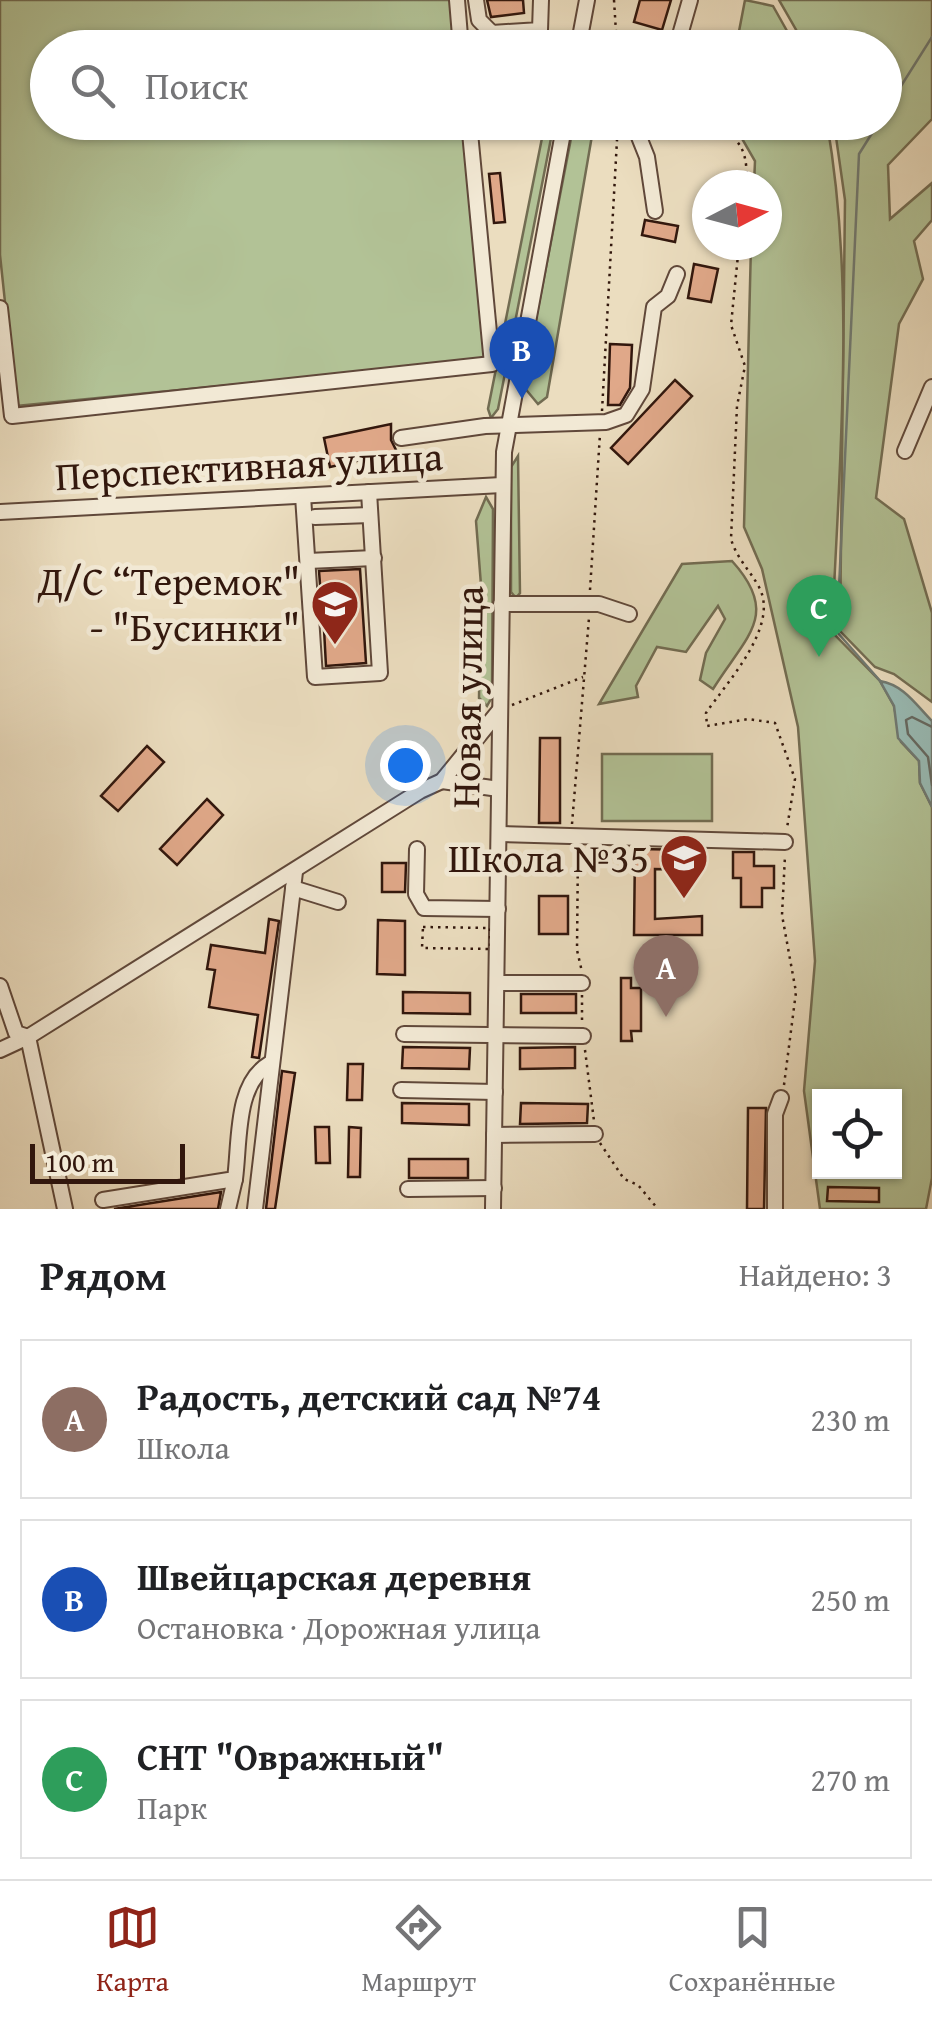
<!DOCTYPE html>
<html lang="ru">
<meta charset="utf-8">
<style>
body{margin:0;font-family:"Gentium Book Plus",serif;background:#f2f2f2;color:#202124}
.controls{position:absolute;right:30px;bottom:30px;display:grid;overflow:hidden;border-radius:0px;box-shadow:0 2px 8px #0004}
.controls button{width:90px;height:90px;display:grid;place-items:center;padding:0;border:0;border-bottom:2px solid #e0e0e0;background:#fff;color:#202124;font:50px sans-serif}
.compass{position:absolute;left:692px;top:170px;width:90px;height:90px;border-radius:50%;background:#fff;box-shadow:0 2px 8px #0004;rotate:84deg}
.scale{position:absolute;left:30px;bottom:25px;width:155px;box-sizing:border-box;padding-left:10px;border:5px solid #32170d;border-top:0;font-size:28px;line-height:35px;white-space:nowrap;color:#32170d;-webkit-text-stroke:8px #f2e9d5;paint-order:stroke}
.you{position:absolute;left:405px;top:765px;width:35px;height:35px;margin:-25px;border:8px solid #fff;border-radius:50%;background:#1a73e8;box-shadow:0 0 0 15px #1a73e833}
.badge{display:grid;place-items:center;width:65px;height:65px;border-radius:50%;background:#8f2418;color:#fff;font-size:32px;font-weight:700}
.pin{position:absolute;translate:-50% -82px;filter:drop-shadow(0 2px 5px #0008)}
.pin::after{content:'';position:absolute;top:52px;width:35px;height:30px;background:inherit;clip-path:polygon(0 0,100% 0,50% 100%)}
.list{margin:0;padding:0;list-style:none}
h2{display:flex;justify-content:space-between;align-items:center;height:130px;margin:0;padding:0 40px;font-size:42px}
h2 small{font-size:32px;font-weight:400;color:#757577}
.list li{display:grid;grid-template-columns:65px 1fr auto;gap:30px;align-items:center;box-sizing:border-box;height:160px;margin:0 20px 20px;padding:0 20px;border:2px solid #e0e0e0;border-radius:0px}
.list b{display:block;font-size:38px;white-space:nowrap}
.list p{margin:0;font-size:32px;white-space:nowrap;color:#757577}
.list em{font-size:32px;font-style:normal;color:#757577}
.icon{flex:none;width:55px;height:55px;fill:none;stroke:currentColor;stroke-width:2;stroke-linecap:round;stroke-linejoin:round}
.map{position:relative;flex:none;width:932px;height:1209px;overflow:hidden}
.search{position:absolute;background:#fff;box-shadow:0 2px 8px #0004;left:30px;right:30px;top:30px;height:110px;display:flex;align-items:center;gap:25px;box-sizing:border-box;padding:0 35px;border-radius:55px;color:#757577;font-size:38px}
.sheet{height:670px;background:#fff}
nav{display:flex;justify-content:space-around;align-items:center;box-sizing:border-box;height:140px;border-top:2px solid #e0e0e0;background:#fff;font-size:28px;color:#757577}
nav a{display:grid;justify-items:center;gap:5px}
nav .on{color:#8f2418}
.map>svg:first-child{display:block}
.green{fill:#b2c296;stroke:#726c52;stroke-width:2.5;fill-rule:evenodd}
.water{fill:#98bbb5;stroke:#6f7972;stroke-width:2.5}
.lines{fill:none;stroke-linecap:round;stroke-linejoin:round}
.shore{stroke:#656961;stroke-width:2.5}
.stream{stroke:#6f7972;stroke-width:2.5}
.building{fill:#e0a889;stroke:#32170d;stroke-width:2.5}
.minor-casing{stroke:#60483a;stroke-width:18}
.path{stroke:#32170d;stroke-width:2.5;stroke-dasharray:2.5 5;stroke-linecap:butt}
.minor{stroke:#f2e9d5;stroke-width:14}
.labels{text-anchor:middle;stroke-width:9;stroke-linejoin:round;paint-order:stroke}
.street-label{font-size:40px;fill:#32170d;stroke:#f2e9d5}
.poi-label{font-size:40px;fill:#32170d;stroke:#f2e9d5;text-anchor:end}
</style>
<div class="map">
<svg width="932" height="1209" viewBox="0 0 932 1209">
<rect width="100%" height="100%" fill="#ebddbf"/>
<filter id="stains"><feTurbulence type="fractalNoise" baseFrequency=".002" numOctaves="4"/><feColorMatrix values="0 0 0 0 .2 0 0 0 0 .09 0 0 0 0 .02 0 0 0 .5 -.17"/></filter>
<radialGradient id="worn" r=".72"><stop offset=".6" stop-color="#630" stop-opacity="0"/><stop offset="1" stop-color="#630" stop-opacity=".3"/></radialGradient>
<g class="green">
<path d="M0,0H453L457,47L48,48V122L465,123L488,360L16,406L0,255Z"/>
<path d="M745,0L773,6L796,47H736Z"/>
<path d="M779,0H932V119L888,165L890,219L932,183V220L914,241L923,279L899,324L876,498L904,519L932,613V702L894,674L875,667L840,631L845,200L834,123L884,122V48L806,47Z"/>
<path d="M545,123H554L498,409L491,418L488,409Z"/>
<path d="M574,123L594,124L547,397L538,404L523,386Z"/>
<path d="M733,123H827C856,290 839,463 832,632L880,681L894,706L901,742L919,761L920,783L932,807V1178L926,1209H820L804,1091L815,961L798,727L762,569L744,527L751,245H767V185H754L755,161ZM820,1096H894V1172H820Z"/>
<path d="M518,456L520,593L516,598L511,592V467Z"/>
<path d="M486,497L493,509L492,697L487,706L479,698L481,585L476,521Z"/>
<path d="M732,561C781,615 746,636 713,689L700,680L706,653L725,619L718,606L686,652L657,647L636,686L638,697L599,704L682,564Z"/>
<rect x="602" y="754" width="110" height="67"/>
</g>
<path class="water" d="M880,681C904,685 916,705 932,721V807L920,783L919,761L898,738L894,706Z"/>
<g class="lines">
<path class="shore" d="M932,727L912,717L906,720L908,734L928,757L932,785"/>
<g class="stream">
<path d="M884,113L932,37"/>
<path d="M879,122L859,154L837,632L882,683"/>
</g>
</g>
<g class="building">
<path d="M487,0H523L524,13L491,17Z"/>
<path d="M640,0H671L662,30L634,22Z"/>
<path d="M500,173L505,222L494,223L489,174Z"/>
<path d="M645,220L678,226L675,242L642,235Z"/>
<path d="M694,264L718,269L711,302L688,298Z"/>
<path d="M610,344L632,345L630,388L620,405H608Z"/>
<path d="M675,380L692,396L628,464L611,448Z"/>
<path d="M391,424V440L397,452L330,467L324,438Z"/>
<path d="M360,569L366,663L326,666L324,629L347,628L346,608L322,610L319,571Z"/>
<path d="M540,738H560V823H539Z"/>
<path d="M147,746L164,762L118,811L101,796Z"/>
<path d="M207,799L223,815L177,865L160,849Z"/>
<path d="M635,849L702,850V870L655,869V919L702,916V935H634Z"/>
<path d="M733,852H754V866H774V888H762V907H741V878H733Z"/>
<path d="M382,863H406L405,892H382Z"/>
<rect x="539" y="896" width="29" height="38"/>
<path d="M269,919L279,921L259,1058L252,1057L258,1015L209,1007L215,970L207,969L211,945L265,953Z"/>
<path d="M378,920L405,921V975L377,974Z"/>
<path d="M621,978H631V988H641V1031H631L632,1041H621Z"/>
<path d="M403,992L470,993V1014L403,1013Z"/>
<rect x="521" y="994" width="55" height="19"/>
<path d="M403,1047L470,1048L469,1069L402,1068Z"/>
<path d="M575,1047V1068L520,1069V1048Z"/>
<path d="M348,1064H363L362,1100H347Z"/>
<path d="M282,1071L295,1073L275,1209H266Z"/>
<path d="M402,1103L469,1104V1125L402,1123Z"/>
<path d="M521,1103L588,1104L587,1123L520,1124Z"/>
<path d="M748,1108H766L764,1209H747Z"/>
<path d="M315,1127H329L330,1163H316Z"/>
<path d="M349,1127L361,1128L360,1177H348Z"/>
<rect x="409" y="1159" width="59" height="19"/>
<path d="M828,1187L879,1188V1202L827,1201Z"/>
<path d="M221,1192L218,1209H114Z"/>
</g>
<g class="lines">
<g class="minor-casing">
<g id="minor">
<path d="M457,0L461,48"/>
<path d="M476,0L479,20L492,33L540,30L541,0"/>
<path d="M680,35L690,0"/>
<path d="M578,48L587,0"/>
<path d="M633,122L647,157L655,211"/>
<path d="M0,308L12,416L492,364L469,122"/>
<path d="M401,438L485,426L606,422L626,415L642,389L654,307L668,296L677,274"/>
<path d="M905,451L932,387"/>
<path d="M303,496L315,677L380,673L369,492"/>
<path d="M0,512L502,485"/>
<path d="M315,517L370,515"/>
<path d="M308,561L374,558"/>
<path d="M501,604H599L629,614"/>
<path d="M442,781L499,789"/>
<path d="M499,834L785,842"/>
<path d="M417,849L416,894L424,908L498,909"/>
<path d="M293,888L338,902"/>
<path d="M497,983H582"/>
<path d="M0,986L16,1033L28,1037"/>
<path d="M404,1034L583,1036"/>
<path d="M0,1050L28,1037"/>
<path d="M401,1090L495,1092"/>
<path d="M494,1135L595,1134"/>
<path d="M408,1189L494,1188"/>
<path d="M103,1200L235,1179C240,1142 235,1084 269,1064"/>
<path d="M65,1209L28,1037L420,791L442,781L499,711"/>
<path d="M228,1209L235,1179"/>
<path d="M255,1209L295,872"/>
<path d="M493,1209L504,452L565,122"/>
<path d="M775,1209V1114L781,1098"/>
</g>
</g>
<g class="path">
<path d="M614,0L617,48"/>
<path d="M649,48L654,37L668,30"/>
<path d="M691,122C731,129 750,140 746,185"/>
<path d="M739,245L731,325L745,366L737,406L731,539C737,559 749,569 759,587C780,626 727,682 706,713L707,726L748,719L775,723L795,779L787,828"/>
<path d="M602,411L618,122"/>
<path d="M590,590L600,434"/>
<path d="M512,705L583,677"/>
<path d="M572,824L589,618"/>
<path d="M578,846L577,950L582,972"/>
<path d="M423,927L490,928V949L422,948Z"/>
<path d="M582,995V1022"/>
<path d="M585,1050L594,1121"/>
<path d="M784,1085L796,992L782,915L785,856"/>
<path d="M600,1143L624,1179L638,1185L658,1209"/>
</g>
<use href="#minor" class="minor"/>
</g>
<defs>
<g id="school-pin" transform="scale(2.5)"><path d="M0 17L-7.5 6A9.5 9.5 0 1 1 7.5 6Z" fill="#8f2418" stroke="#f2e9d5"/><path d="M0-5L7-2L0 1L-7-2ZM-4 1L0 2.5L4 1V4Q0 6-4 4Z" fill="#fff"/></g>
</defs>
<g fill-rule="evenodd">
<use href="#school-pin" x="335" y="604"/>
<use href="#school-pin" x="684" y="858"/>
</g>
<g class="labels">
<g class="street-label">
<text transform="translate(249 466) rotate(-3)" y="14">Перспективная улица</text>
<text transform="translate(467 697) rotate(-89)" y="14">Новая улица</text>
</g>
<g class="poi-label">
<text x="300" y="595">Д/С “Теремок"<tspan x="300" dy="46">- "Бусинки"</tspan></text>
<text x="649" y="872">Школа №35</text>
</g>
</g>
<rect width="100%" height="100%" filter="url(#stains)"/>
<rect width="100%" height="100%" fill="url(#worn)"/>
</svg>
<div class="controls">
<button><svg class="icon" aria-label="locate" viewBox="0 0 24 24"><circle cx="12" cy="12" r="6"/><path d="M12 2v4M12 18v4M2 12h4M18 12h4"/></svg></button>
</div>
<svg class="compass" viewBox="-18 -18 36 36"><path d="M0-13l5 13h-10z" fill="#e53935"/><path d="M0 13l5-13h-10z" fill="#757577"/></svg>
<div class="scale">100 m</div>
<div class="you"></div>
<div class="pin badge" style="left:666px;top:1017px;background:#8d6e63">A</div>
<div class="pin badge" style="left:522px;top:399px;background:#1a4fb4">B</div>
<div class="pin badge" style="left:819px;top:657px;background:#2e9e5b">C</div>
<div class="search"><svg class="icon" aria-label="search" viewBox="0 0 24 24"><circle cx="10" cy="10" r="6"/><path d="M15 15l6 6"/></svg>Поиск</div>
</div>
<section class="sheet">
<h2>Рядом<small>Найдено: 3</small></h2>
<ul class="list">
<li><span class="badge" style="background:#8d6e63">A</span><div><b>Радость, детский сад №74</b><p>Школа</p></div><em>230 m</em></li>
<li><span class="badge" style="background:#1a4fb4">B</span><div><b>Швейцарская деревня</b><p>Остановка · Дорожная улица</p></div><em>250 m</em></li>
<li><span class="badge" style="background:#2e9e5b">C</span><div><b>СНТ &quot;Овражный&quot;</b><p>Парк</p></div><em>270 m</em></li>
</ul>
</section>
<nav>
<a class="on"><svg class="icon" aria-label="map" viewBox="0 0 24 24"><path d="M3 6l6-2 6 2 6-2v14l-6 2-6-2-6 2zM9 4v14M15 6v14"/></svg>Карта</a>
<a><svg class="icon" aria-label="directions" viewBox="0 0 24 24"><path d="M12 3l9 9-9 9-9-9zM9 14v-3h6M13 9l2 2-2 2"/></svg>Маршрут</a>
<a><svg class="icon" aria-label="saved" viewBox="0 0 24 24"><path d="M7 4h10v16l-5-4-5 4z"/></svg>Сохранённые</a>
</nav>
